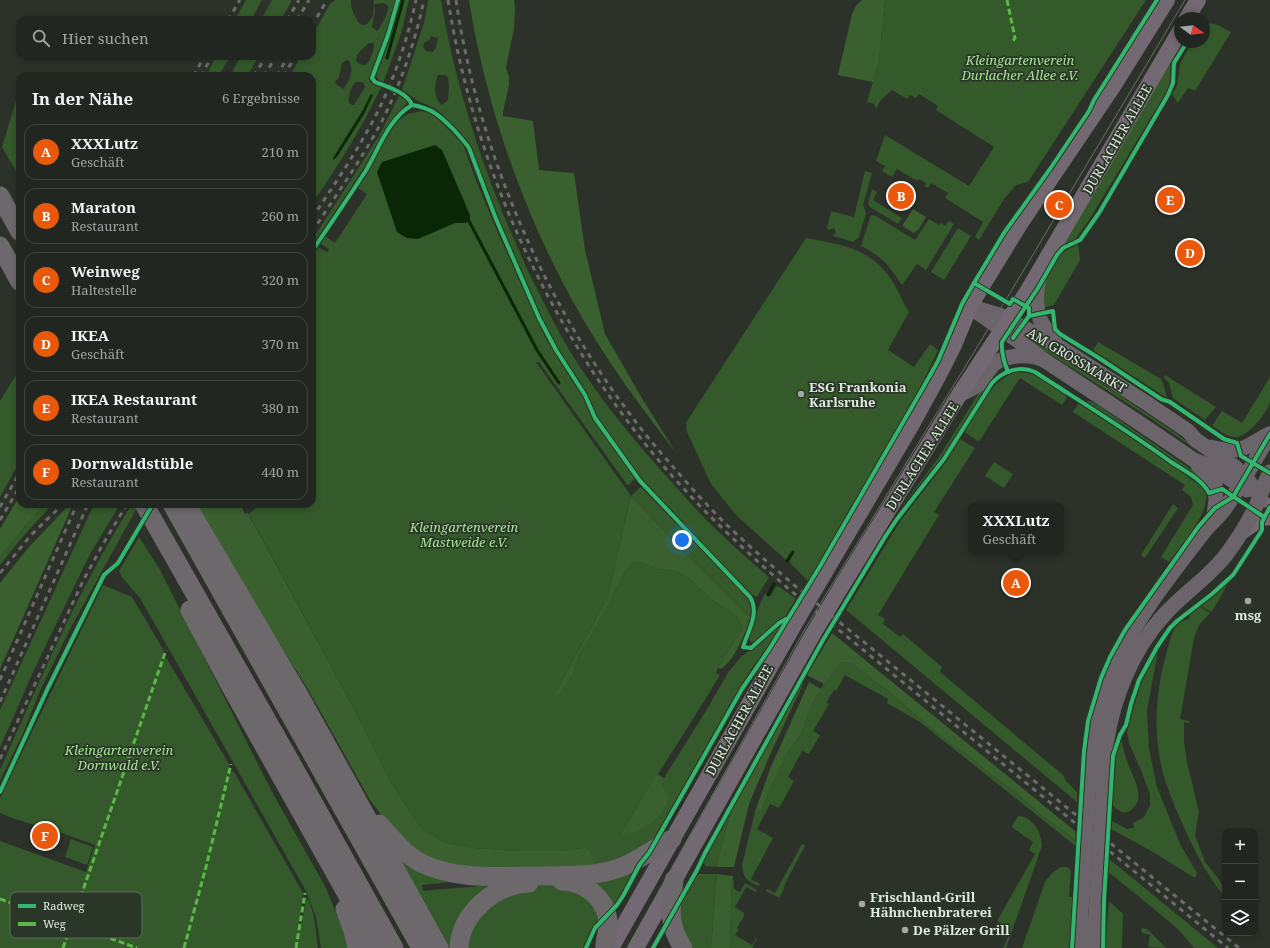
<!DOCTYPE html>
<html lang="de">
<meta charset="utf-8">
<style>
body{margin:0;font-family:"Noto Serif",serif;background:#2d322d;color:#f1f3f6}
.controls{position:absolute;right:12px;bottom:12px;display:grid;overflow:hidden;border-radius:8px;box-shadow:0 2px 6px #0003}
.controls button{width:36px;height:36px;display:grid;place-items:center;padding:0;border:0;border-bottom:1px solid #3e433e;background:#212620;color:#f1f3f6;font:20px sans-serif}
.compass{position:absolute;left:1174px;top:12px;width:36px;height:36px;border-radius:50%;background:#212620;box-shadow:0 2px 6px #0003;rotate:105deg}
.you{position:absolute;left:682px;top:540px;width:14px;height:14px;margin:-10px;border:3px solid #fff;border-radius:50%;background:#1a73e8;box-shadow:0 0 0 6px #1a73e833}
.badge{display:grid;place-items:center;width:26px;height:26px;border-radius:50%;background:#ea580c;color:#fff;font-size:13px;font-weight:700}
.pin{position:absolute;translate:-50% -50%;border:2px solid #fff;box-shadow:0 1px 4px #0006}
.popup{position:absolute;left:968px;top:503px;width:96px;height:52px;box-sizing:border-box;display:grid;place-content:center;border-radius:8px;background:#212620;filter:drop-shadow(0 1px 3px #0005);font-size:13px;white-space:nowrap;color:#a2a5a5}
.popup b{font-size:15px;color:#f1f3f6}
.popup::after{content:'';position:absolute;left:50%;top:100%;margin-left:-8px;border:8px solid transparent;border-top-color:#212620}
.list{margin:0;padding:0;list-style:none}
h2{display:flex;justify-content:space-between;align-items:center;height:52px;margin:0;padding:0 16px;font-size:17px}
h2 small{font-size:13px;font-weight:400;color:#a2a5a5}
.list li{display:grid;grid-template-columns:26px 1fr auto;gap:12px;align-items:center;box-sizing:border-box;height:56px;margin:0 8px 8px;padding:0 8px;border:1px solid #3e433e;border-radius:12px}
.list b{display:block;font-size:15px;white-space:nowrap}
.list p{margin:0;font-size:13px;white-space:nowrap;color:#a2a5a5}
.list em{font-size:13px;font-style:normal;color:#a2a5a5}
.icon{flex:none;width:22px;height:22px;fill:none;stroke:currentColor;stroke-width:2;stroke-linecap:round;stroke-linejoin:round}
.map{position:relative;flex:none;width:1270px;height:948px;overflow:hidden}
.search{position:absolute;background:#212620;box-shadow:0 2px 6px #0003;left:16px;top:16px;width:300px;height:44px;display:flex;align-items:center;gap:10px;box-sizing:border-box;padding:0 14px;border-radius:12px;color:#a2a5a5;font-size:15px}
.panel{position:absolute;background:#212620;box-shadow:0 2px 6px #0003;left:16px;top:72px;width:300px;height:436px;border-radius:12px}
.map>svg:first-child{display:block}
.green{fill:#34592a;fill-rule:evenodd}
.forest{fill:#3a6030}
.water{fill:#092704}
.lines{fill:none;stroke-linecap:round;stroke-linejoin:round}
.stream{stroke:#092704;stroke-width:3}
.minor{stroke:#736a74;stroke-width:10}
.secondary{stroke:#6b646b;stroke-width:15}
.primary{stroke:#736972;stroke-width:16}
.motorway{stroke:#6d686c;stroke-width:19}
.tram{stroke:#6c6a6b;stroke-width:1}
.rail{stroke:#6c6a6b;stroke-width:3;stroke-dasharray:5 5;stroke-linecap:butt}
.secondary-bridge{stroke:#6b646b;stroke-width:15}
.primary-bridge{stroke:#736972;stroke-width:16}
.quiet{stroke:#58b947;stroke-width:3;stroke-dasharray:6 3;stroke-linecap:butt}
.cycleway-casing{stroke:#2a3627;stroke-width:6}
.cycleway{stroke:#33b770;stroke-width:4}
.poi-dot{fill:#a1a8a0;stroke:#2a3627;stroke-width:1.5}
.labels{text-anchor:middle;stroke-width:3.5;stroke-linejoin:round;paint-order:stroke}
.park-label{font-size:13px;font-style:italic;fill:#a5e595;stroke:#2a3627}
.street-label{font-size:13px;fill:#e0e8df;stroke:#2a3627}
.poi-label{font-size:13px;font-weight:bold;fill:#e0e8df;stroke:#2a3627;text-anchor:start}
.key{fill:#2a3627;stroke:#616b5e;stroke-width:1}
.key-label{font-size:11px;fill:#e0e8df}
</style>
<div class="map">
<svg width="1270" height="948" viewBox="0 0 1270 948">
<rect width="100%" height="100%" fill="#2c322a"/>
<g class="green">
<path d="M246,0H262L251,20H235Z"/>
<path d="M272,0H292L281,20H261Z"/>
<path d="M335,0H351C350,7 356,22 362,25L367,24L373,16L374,0H396L380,52L369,78C370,84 375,85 381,87C362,129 337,167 312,204V76H290L301,56H312V36L330,4ZM384,3L388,6C389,12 381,27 377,31L372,27L375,11L374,6L375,4ZM369,43H374C375,48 370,63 365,65C362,66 359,63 356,61L357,55L360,51ZM347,60L349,61C354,69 350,82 343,89L336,84L335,82L339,77L342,63ZM356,82H363L365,87L354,105H352L349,103C348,96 351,86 356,82Z"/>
<path d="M400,0H409L401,34L383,83L380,81L376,76L390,38Z"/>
<path d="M428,0H441C457,96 489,187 530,275C543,301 556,328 571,353C597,395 628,433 660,469C680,491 699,514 721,534C736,549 753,563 769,577L757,597L754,596L727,570L661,501L643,480L608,433L598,418L586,393L553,340L535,304L498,220L484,186L470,146L441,113L432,107L418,101L402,90L424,23ZM431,36L438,38L436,47L433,52L426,51L423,47L424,43L429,40ZM438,75H445L448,77L449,86L448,100L442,105C433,98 434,85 438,75Z"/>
<path d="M885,0H1146L1028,182L1016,185L1004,199L979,240L975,237L983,222L945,198L948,193L931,183L928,188L925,186L926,183L919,179L917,181L897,169L892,177L882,171L885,166L876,161L885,135L969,186L994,147L936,110L938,106L919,94L916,98L910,95L907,99L892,90L880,101L876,109L874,104L867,102L879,61Z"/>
<path d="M1209,23L1218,25L1231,32L1195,91L1188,88L1178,103L1172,94L1177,86L1180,64L1192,42H1204V24Z"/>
<path d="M216,56H230L219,76H206Z"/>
<path d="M241,56H259L247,76H230Z"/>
<path d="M1169,65L1171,66L1170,82L1166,93L1089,220L1074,241L1062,247Z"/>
<path d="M20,90V178L2,147L19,91Z"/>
<path d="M399,96L407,101L406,104L394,117L366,165L312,246V240L379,136Z"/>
<path d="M421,111L429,113L439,120L463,144L475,178L495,226L545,337L583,397L593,420L635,478L628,486L539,362H536L631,496L640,487L642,488L736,585L749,601L752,608L751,620L747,630L743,636L748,621V616L684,552L631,496L608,597L554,695L574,671L579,655L589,635L617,588L626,570L634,562L643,563L657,569L677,571L692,581L710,598L737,617L742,626V629L718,668L716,673L720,675C688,729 653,780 621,834L664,790L660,784L664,778L707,709L729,671L742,656L763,641L782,623L771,642L752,668L733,699L651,844L596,868L585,847L566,851H518L474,848L444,843L423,830L407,808L391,782L362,724L249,514L257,507L255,504H312V257L318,247L327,252L329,249L321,244L325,236L335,243L367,194L357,187L397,121L408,114Z"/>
<path d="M865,171L872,173L863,205L866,213L859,237L853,242L834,236L833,235L836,233L834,228L829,230L827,228L831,211L854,217Z"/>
<path d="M872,189L877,192L873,200L902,218L898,224L870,207L868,204Z"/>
<path d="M871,215L876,216L915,240L929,219L939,225L941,223L945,226L949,221L954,224L926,270L917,264L902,285C889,266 883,257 861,246Z"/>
<path d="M958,228L971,236L944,280L931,272Z"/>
<path d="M806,238C833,243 865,247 884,270C895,282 901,299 909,312L888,350L914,367L930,344L938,350L923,382L898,426L808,581L789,562L794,552L792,551L786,560L737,516L711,484L687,432L686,426L687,421Z"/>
<path d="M1078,244L1080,260L1054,305L1042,308V285L1060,255L1065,251Z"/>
<path d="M1021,332C1092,376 1161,422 1229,471L1228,472L1150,418L1020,335Z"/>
<path d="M1098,342L1161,379L1163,383L1167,398L1093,350Z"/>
<path d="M20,369V461L0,497V401Z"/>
<path d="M998,370V372L990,381L945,453L897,513L939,457L987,380Z"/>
<path d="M1016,372C1035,371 1048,383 1064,393L1066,395V399L1062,405L1020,378L980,440L978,441L964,432C978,410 990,381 1016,372Z"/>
<path d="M1165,375L1216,407L1205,420L1173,398L1169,383L1164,377Z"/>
<path d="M1270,377C1270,385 1270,395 1270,402C1267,413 1247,439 1234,437C1226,436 1219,430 1212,426L1222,411L1242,423Z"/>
<path d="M1087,401H1090L1098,405L1192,470L1198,474L1201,480L1088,403Z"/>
<path d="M1078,404L1084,406L1156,454L1202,487C1204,490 1206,492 1206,495C1209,513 1180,548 1169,562L1161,557L1193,505L1191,497L1182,490L1185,485L1073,412Z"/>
<path d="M960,439L975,448L934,512L939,515L878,615L885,619L883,624L900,637L903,634L942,667L940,672L1063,775L1066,781L1077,792V802L846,610L901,520L946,462Z"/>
<path d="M994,462L1013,474L1004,488L985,476Z"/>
<path d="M44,504H53L25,534L0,565V556Z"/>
<path d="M94,504H120L89,556L33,672L0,748V710Z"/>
<path d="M132,504H139L69,631L39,693L24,731L0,781V770C40,680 79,588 132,504Z"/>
<path d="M1173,504L1178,508L1145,558L1141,555Z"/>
<path d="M139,537L159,568L272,792L325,886L341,925L348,948H321L316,917L306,891L140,598L122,577L119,571Z"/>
<path d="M1229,581L1219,600L1211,612L1199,605Z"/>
<path d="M103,585L132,597L164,651L162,657L167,659L229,764L228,771L234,772L303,893L299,923H302L306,897C315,907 316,935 318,948H0V841L86,872L95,845L51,829V828L46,826L45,828L15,819L0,813V798Z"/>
<path d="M776,586L781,588L795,598V600L785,617L780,619L755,641L751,642C749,639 749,640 750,636C750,630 762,597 765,594L771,596Z"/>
<path d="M1198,606L1210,613L1199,625L1194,638L1180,719L1189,721L1188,723L1184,722V742L1187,762L1199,812L1195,835L1205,862L1218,878L1225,890V897C1208,877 1198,857 1187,834C1179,817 1171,799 1165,780C1152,739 1155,692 1167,651C1171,637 1173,621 1190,619L1189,613Z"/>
<path d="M1159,646L1147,710L1149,749L1157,787L1180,844L1197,873L1195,878L1153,852L1111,829L1112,821L1127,829L1134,828L1133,823L1144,817L1150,805V794L1140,768L1129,743L1127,732L1139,688L1152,659Z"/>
<path d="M842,662L851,663L888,691L924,722L955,747L969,755L985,770L1018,794L1041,815L1075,839V831L1218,948H1194L1178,929L1137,895L920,722L887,703L888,699L845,675L836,691L834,690L826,703L829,704L813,731L820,735L809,754L802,751L788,777L794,781L779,808L770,804L757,829L773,838L751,879L760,884L759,886C748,881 743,879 742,865L755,812C762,812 763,808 764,802L788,752L800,735L815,699L825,681Z"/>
<path d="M1121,739C1123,747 1125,756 1128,764C1133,777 1147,799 1131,810C1124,816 1118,810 1112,805L1116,755Z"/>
<path d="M732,808L718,860V867L705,866L703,861Z"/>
<path d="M1018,816C1033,816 1042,834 1042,846L1006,948H1003L1008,937L1004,934L1007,928L997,921L1035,854L1029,850L1033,842L1013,828L1012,826Z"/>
<path d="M71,839L93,847L87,865L65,857Z"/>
<path d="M802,844L805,846L804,848L790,874L784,886V889L779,898L766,891L767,889L775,893Z"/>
<path d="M395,857L451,882L422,885L423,891C439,889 454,888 470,887C477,887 483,884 489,886L451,948H445Z"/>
<path d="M1061,867H1067L1071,870L1069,897H1073L1070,948H1022L1045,882L1053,872Z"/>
<path d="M635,869L622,894L612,907L593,881Z"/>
<path d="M699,874H717L711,948H689L675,914L696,877Z"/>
<path d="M732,876H733L734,889L740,892L745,883L757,890L756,892L746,887L735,907L744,913V916L737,928L739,929L735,935L752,945L756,938H757L752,948H730Z"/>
<path d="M557,884L579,888L602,917L594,924L583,948H463L474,917L520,888Z"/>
<path d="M1109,901L1123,914L1122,948H1105Z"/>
<path d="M1142,928L1147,929L1166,948L1148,947L1150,935L1142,933L1141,930Z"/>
</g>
<g class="forest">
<path d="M469,0H514L515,8L514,28L506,68L509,77V85L503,112V116L533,121L539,170L574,173L585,250L605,334L640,395L676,453C648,416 620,379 595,339C533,240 487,116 469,0Z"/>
<path d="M862,0H885L879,61L873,82L838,75L852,14L856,6Z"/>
<path d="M913,209L926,217L919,229L914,233L902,226Z"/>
<path d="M20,495V504H44L0,556V529Z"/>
<path d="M631,496L684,552L748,616C749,630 733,662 721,669L718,668L742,629V626L737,617L710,598L692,581L677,571L657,569L643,563L634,562L626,570L617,588L579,655L574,671L560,694L554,695L608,597Z"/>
<path d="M70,504H73L0,669V583L29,547Z"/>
<path d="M192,504H240L245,514L248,513L362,724L391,782L407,808L423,830L445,843L474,848L518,851H566L585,847L590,852L596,868L498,871L430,860L392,829L370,800L309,691Z"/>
<path d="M832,633L1075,831V839L1041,815L1018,794L985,770L969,755L955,747L924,722L888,691L851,663L842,662L824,684L807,675Z"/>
<path d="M809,682L821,689L815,699L800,735L788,752L764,802C763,808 762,812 755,812L770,769Z"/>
<path d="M801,683L803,684L769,757L749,804L734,867H718V860L732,808Z"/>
<path d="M657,774L664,778L661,784C663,787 666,791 667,795C672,810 649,825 638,831C633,834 627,834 622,835L621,834Z"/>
<path d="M717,874L732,876L730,948H711Z"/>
</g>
<g class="water">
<path d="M371,94L373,95L364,114L337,157L333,160V158L363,110Z"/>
<path d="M435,145L442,150L470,215V219L466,223H455L418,239L407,238L397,232L377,172L382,162Z"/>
</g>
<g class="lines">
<g class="stream">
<path d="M387,58L403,0"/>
<path d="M469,221L537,350L559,383"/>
<path d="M787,561L793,552"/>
<path d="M768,595L774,584"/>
</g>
<g class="minor">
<path d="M1260,497L1270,505"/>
<path d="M1242,535L1263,521L1270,520"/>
</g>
<g class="secondary">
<path d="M1041,270C1037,286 1034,303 1040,319C1044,327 1050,335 1055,343"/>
<path d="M969,306L1002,316L1055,344L1148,404L1188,431L1196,440L1235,467L1245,476L1260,497"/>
<path d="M977,312L1024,345L1044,360L1141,424L1194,460L1210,466L1247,490"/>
<path d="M959,395C965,392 973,389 978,385C983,381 986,372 991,367C1001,355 1028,353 1041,359"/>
<path d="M1210,447C1243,455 1243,448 1269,434"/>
<path d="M1198,465L1215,484L1216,500L1213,522"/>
<path d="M1089,782C1092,741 1098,700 1116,662C1138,616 1173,572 1204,532C1211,523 1220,516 1226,507C1242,484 1256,459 1270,434"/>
<path d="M1103,794C1104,778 1103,761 1106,745C1113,699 1132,649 1165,614C1184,593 1209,577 1226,555C1237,540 1247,525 1255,508C1261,496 1264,483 1270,472"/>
<path d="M1082,948L1081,911L1083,885"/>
<path d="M1094,948L1097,896"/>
</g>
<g class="primary">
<path d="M1187,18L1198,0"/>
<path d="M825,572L911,426L940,373L954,345L971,304L1020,224L1112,88L1167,0"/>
<path d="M843,584L959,395L1027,292L1180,31"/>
<path d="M611,948L795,623"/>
<path d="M636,948L813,634"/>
</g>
<g class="motorway">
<path d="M0,196L20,232"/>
<path d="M0,246L20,282"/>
<path d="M144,504L290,761L394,948"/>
<path d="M172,504L421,948"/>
<path d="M186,504L300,697L439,948"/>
<path d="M190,610L230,685L377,948"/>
<path d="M379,824C392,838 404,854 421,863C458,881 502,876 541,876C567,875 594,877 619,868C639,861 654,848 672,839"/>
<path d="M674,880C671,908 667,923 683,948"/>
<path d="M562,881C586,881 609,901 608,926C608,934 604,941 605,948"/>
<path d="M345,909L353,931L357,948"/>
<path d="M459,948C461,913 494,885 529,883"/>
</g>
<path class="tram" d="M627,948L805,629L1010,293L1185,0"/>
<g class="rail">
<path d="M448,0C475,170 550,331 660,462C700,509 744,550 790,590L1228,948"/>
<path d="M456,0C480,164 558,336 668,461C687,483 708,507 729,527C750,547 772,566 794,585L1239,948"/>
<path d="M228,20L240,0"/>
<path d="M287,20L299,0"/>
<path d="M297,20L309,0"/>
<path d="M312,26L327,0"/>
<path d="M194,76L204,56"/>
<path d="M201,76L212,56"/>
<path d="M254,76L266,56"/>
<path d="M264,76L276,56"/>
<path d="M277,76L288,56"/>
<path d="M284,76L295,56"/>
<path d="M312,218C334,185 356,153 375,117C394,80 407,41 416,0"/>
<path d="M312,232C336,195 362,159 382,121C401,83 415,42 424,0"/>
<path d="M0,507L20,472"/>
<path d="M0,520L20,486"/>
<path d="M0,573L31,535L63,504"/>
<path d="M0,680L77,504"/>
<path d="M0,702L88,504"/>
<path d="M0,759L83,581L103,544L127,504"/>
</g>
<g class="secondary-bridge">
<path d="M1083,885L1089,782"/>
<path d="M1097,896L1103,794"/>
</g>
<g class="primary-bridge">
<path d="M795,623L825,572"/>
<path d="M813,634L843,584"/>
</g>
<g class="quiet">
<path d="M1007,0L1015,38L1013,41"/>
<path d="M0,899L137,948"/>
<path d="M63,948L166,650"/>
<path d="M184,948L206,867L231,764"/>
<path d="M296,948L305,893"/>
</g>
<g class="cycleway-casing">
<g id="cycleway">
<path d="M398,0L388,35L372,78L375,82C387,87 407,92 412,105"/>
<path d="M412,105C433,108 441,117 455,131C460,137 465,142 469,148L496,219L539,318L556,350L585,395L595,418L640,481L750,597C760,613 748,631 743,647L751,648L779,623L786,619"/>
<path d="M312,251C330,225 348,198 365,172C379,149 388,119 412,105"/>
<path d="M974,283L1010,304L1013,299L1029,308V316L1013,338"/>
<path d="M1029,316L1053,311L1055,329L1060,334L1099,358L1161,399L1170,402L1224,439L1237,443L1241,456L1270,473"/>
<path d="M1008,372C1004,362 1001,353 1002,342L1038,288L1057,255L1063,248L1080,240L1099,213L1168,95L1173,83L1174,63L1187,42"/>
<path d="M0,792L47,690L104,575L118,563L153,504"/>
<path d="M586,948L595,928L617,905L623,896L640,864L649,853L742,689L770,648L819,568L924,386L938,361L962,304L974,283L1004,233L1050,169L1089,111L1094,100L1157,0"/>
<path d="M653,948L697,870L705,853L823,640L885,537L897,519L944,459L992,383C1003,371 1020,365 1035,372C1081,402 1127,430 1171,462C1183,470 1202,479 1209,493L1222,489L1264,517"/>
<path d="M1072,948L1084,751L1088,721L1101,678L1110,657L1125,630L1199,526L1215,508L1233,497L1270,434"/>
<path d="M1103,948L1104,900L1113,756L1120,735L1126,725L1131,704L1139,680L1157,647L1170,628L1177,621L1212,594L1233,575L1262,530V522L1270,507"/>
</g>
</g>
<use href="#cycleway" class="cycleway"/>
</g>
<g class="poi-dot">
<circle cx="801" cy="394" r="4"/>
<circle cx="1248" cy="601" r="4"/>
<circle cx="862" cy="904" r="4"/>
<circle cx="905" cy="930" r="4"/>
</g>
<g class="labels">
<g class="park-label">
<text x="1020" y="65">Kleingartenverein<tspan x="1020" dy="15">Durlacher Allee e.V.</tspan></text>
<text x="464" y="532">Kleingartenverein<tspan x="464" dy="15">Mastweide e.V.</tspan></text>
<text x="119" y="755">Kleingartenverein<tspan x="119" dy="15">Dornwald e.V.</tspan></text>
</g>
<g class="street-label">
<text transform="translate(1117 139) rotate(-60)" y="5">DURLACHER ALLEE</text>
<text transform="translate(1077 360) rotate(31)" y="5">AM GROSSMARKT</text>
<text transform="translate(922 456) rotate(-58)" y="5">DURLACHER ALLEE</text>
<text transform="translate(739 720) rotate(-61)" y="5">DURLACHER ALLEE</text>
</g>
<g class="poi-label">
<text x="809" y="392">ESG Frankonia<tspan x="809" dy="15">Karlsruhe</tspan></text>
<text x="1248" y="620" text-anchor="middle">msg</text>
<text x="870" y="902">Frischland-Grill<tspan x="870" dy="15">Hähnchenbraterei</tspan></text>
<text x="913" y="935">De Pälzer Grill</text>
</g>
</g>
<rect x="10" y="892" width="132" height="46" rx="6" class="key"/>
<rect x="18" y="904" width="18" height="4" fill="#33b770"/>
<rect x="18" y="922" width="18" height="4" fill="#58b947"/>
<g class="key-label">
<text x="43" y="910">Radweg</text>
<text x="43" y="928">Weg</text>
</g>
</svg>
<div class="controls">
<button>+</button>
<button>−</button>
<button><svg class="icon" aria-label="layers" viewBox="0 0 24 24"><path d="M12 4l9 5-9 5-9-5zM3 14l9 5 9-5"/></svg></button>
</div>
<svg class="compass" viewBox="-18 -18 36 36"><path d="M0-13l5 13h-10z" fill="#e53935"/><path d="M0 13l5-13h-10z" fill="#a2a5a5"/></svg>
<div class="you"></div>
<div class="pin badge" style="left:1016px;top:583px">A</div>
<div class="popup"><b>XXXLutz</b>Geschäft</div>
<div class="pin badge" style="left:901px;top:196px">B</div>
<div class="pin badge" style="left:1059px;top:205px">C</div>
<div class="pin badge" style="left:1190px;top:253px">D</div>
<div class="pin badge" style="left:1170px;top:200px">E</div>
<div class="pin badge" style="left:45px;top:836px">F</div>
<div class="search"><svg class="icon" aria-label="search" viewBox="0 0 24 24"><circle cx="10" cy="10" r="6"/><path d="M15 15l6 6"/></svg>Hier suchen</div>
<section class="panel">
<h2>In der Nähe<small>6 Ergebnisse</small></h2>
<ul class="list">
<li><span class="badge">A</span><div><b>XXXLutz</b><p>Geschäft</p></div><em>210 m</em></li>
<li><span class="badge">B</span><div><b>Maraton</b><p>Restaurant</p></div><em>260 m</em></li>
<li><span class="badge">C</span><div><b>Weinweg</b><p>Haltestelle</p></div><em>320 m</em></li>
<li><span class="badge">D</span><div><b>IKEA</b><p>Geschäft</p></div><em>370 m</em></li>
<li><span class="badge">E</span><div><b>IKEA Restaurant</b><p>Restaurant</p></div><em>380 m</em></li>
<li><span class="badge">F</span><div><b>Dornwaldstüble</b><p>Restaurant</p></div><em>440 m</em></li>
</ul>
</section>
</div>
